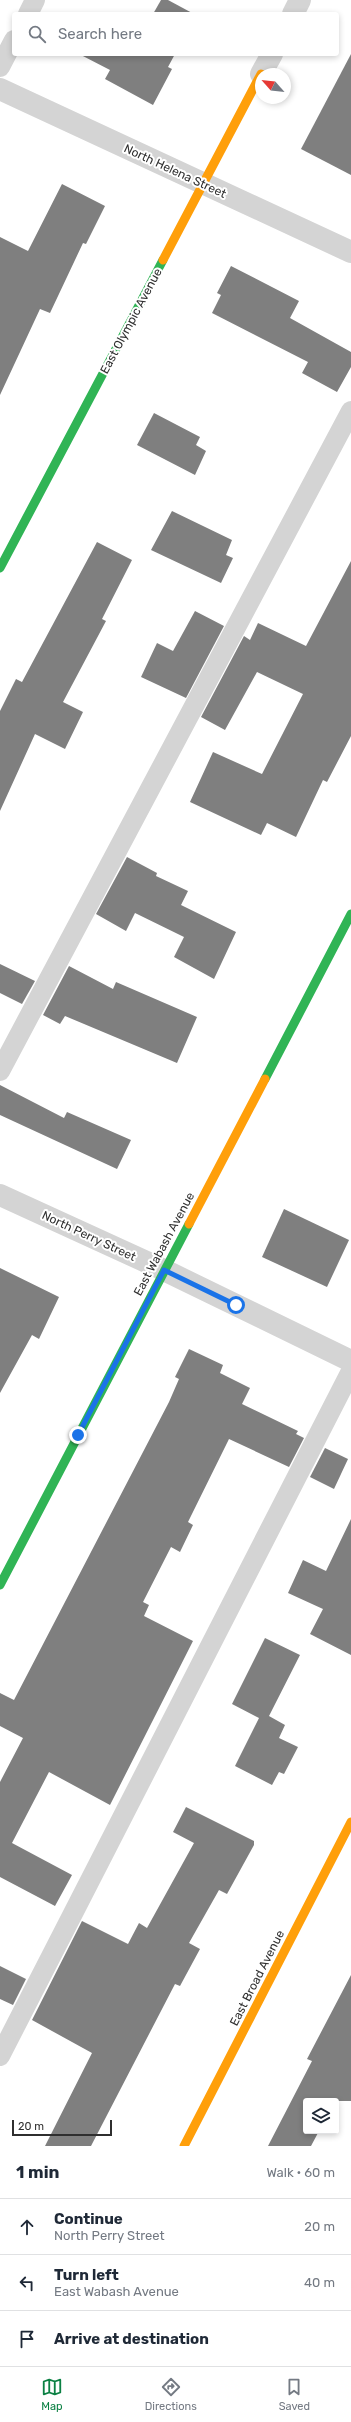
<!DOCTYPE html>
<meta charset="utf-8">
<style>
body{margin:0;font-family:Rubik,sans-serif;background:#f2f2f3;color:#1f2937}
.controls{position:absolute;right:12px;bottom:12px;display:grid;overflow:hidden;border-radius:4px;box-shadow:0 2px 6px #0003}
.controls button{width:36px;height:36px;display:grid;place-items:center;padding:0;border:0;border-bottom:1px solid #e0e1e3;background:#fff;color:#1f2937;font:20px sans-serif}
.compass{position:absolute;left:255px;top:68px;width:36px;height:36px;border-radius:50%;background:#fff;box-shadow:0 2px 6px #0003;rotate:297deg}
.scale{position:absolute;left:12px;bottom:10px;width:100px;box-sizing:border-box;padding-left:4px;border:2px solid #2f2f2f;border-top:0;font-size:11px;line-height:14px;white-space:nowrap;color:#2f2f2f;-webkit-text-stroke:3px #fff;paint-order:stroke}
.stop{position:absolute;width:12px;height:12px;margin:-9px;border:3px solid #1a73e8;border-radius:50%;background:#fff}
.stop.end{background:#1a73e8;border-color:#fff;box-shadow:0 1px 4px #0008}
.list{margin:0;padding:0;list-style:none}
h2{display:flex;justify-content:space-between;align-items:center;height:52px;margin:0;padding:0 16px;font-size:17px}
h2 small{font-size:13px;font-weight:400;color:#747a83}
.list li{display:grid;grid-template-columns:26px 1fr auto;gap:12px;align-items:center;box-sizing:border-box;height:56px;padding:0 16px;border-top:1px solid #e0e1e3}
.list b{display:block;font-size:15px;white-space:nowrap}
.list p{margin:0;font-size:13px;white-space:nowrap;color:#747a83}
.list em{font-size:13px;font-style:normal;color:#747a83}
.icon{flex:none;width:22px;height:22px;fill:none;stroke:currentColor;stroke-width:2;stroke-linecap:round;stroke-linejoin:round}
.map{position:relative;flex:none;width:351px;height:2146px;overflow:hidden}
.search{position:absolute;background:#fff;box-shadow:0 2px 6px #0003;left:12px;right:12px;top:12px;height:44px;display:flex;align-items:center;gap:10px;box-sizing:border-box;padding:0 14px;border-radius:4px;color:#747a83;font-size:15px}
.sheet{height:220px;background:#fff}
nav{display:flex;justify-content:space-around;align-items:center;box-sizing:border-box;height:56px;border-top:1px solid #e0e1e3;background:#fff;font-size:11px;color:#747a83}
nav a{display:grid;justify-items:center;gap:2px}
nav .on{color:#0b8043}
.map>svg:first-child{display:block}
.building{fill:#7f7f7f}
.lines{fill:none;stroke-linecap:round;stroke-linejoin:round}
.lane{stroke:#d4d4d4;stroke-width:20}
.street{stroke:#d4d4d4;stroke-width:22}
.fast{stroke:#30b455;stroke-width:9}
.slow{stroke:#ff9f0a;stroke-width:9}
.route{stroke:#1a73e8;stroke-width:5}
.labels{text-anchor:middle;stroke-width:4;stroke-linejoin:round;paint-order:stroke}
.street-label{font-size:12px;fill:#2f2f2f;stroke:#fff}
</style>
<div class="map">
<svg width="351" height="2146" viewBox="0 0 351 2146">
<rect width="100%" height="100%" fill="#fff"/>
<g class="building">
<path d="M161,0H168L194,14H153Z"/>
<path d="M79,54H175L168,67L172,69L153,105L105,79L110,70Z"/>
<path d="M351,54V175L301,149Z"/>
<path d="M62,184L105,206L86,244L83,243L50,313L40,309L0,395V237L28,251Z"/>
<path d="M231,266L299,301L290,318L351,352V367L337,392L302,373L308,362L212,313L221,295L217,293Z"/>
<path d="M154,413L200,437L196,445L206,451L195,475L137,445Z"/>
<path d="M172,511L232,540L226,555L233,558L221,583L151,550Z"/>
<path d="M97,542L132,560L102,619L106,621L63,702L83,712L65,749L35,734L0,811V711L16,679L22,682Z"/>
<path d="M351,561V736L327,782L323,780L296,837L267,823L261,835L190,802L213,752L262,774L303,694L257,672L225,730L201,717L244,636L250,640L258,623L306,646Z"/>
<path d="M195,611L224,626L186,698L141,677L157,643L173,651Z"/>
<path d="M127,857L157,873L156,876L188,891L181,905L236,932L214,979L174,957L184,937L135,913L126,931L96,914Z"/>
<path d="M0,964L35,981L22,1004L0,993Z"/>
<path d="M69,966L113,989L116,982L197,1017L177,1063L65,1016L60,1024L43,1015Z"/>
<path d="M0,1085L64,1118L67,1112L131,1140L117,1169L0,1115Z"/>
<path d="M284,1209L349,1240L327,1287L262,1257Z"/>
<path d="M0,1268L59,1297L39,1339L32,1335L0,1393Z"/>
<path d="M189,1349L223,1365L220,1373L250,1388L242,1404L298,1431L296,1434L304,1438L289,1467L229,1439L188,1522L193,1525L180,1552L171,1547L143,1602L149,1605L144,1616L193,1641L110,1805L49,1772L12,1843L72,1875L55,1906L0,1877V1782L23,1738L0,1726V1693L14,1700L169,1402L179,1379L175,1377Z"/>
<path d="M325,1448L348,1459L334,1489L310,1477Z"/>
<path d="M351,1519V1655L310,1634L323,1609L288,1593L303,1560L326,1571Z"/>
<path d="M265,1638L300,1655L269,1716L285,1725L279,1738L298,1747L284,1774L279,1772L272,1785L235,1766L259,1718L232,1704Z"/>
<path d="M186,1807L254,1841V1845L227,1894L219,1890L189,1943L200,1949L180,1986L175,1984L91,2146H45L92,2053L32,2020L82,1921L128,1944L139,1923L147,1928L194,1843L173,1832Z"/>
<path d="M0,1966L26,1979L13,2005L0,1999Z"/>
<path d="M351,1975V2101H306V2131H319L311,2146H268L312,2061L307,2059Z"/>
</g>
<g class="lines">
<g class="lane">
<path d="M28,14L35,0"/>
<path d="M0,67L14,40"/>
<path d="M0,1071L351,411"/>
<path d="M0,2056L351,1371"/>
</g>
<g class="street">
<path d="M293,14L300,0"/>
<path d="M261,74L272,54"/>
<path d="M0,89L351,252"/>
<path d="M0,1195L164,1270L351,1361"/>
</g>
<g class="fast">
<path d="M0,568L163,260"/>
<path d="M265,1079L351,914"/>
<path d="M0,1585L189,1224"/>
</g>
<g class="slow">
<path d="M163,260L261,74"/>
<path d="M189,1224L265,1079"/>
<path d="M184,2146L351,1822"/>
</g>
</g>
<g class="lines">
<path class="route" d="M78,1435L164,1270L236,1305"/>
</g>
<g class="labels">
<g class="street-label">
<text transform="translate(175 171) rotate(25)" y="4">North Helena Street</text>
<text transform="translate(131 321) rotate(-62)" y="4">East Olympic Avenue</text>
<text transform="translate(89 1236) rotate(25)" y="4">North Perry Street</text>
<text transform="translate(164 1244) rotate(-62)" y="4">East Wabash Avenue</text>
<text transform="translate(257 1978) rotate(-63)" y="4">East Broad Avenue</text>
</g>
</g>
</svg>
<div class="controls">
<button><svg class="icon" aria-label="layers" viewBox="0 0 24 24"><path d="M12 4l9 5-9 5-9-5zM3 14l9 5 9-5"/></svg></button>
</div>
<svg class="compass" viewBox="-18 -18 36 36"><path d="M0-13l5 13h-10z" fill="#e53935"/><path d="M0 13l5-13h-10z" fill="#747a83"/></svg>
<div class="scale">20 m</div>
<div class="stop" style="left:236px;top:1305px"></div>
<div class="stop end" style="left:78px;top:1435px"></div>
<div class="search"><svg class="icon" aria-label="search" viewBox="0 0 24 24"><circle cx="10" cy="10" r="6"/><path d="M15 15l6 6"/></svg>Search here</div>
</div>
<section class="sheet">
<h2>1 min<small>Walk · 60 m</small></h2>
<ul class="list">
<li><svg class="icon" aria-label="ahead" viewBox="0 0 24 24"><path d="M12 20V5M6 11l6-6 6 6"/></svg><div><b>Continue</b><p>North Perry Street</p></div><em>20 m</em></li>
<li><svg class="icon" aria-label="left" viewBox="0 0 24 24"><path d="M17 20v-9H6M10 6l-5 5 5 5"/></svg><div><b>Turn left</b><p>East Wabash Avenue</p></div><em>40 m</em></li>
<li><svg class="icon" aria-label="arrive" viewBox="0 0 24 24"><path d="M6 21V4h12l-3 4 3 4H6"/></svg><div><b>Arrive at destination</b></div></li>
</ul>
</section>
<nav>
<a class="on"><svg class="icon" aria-label="map" viewBox="0 0 24 24"><path d="M3 6l6-2 6 2 6-2v14l-6 2-6-2-6 2zM9 4v14M15 6v14"/></svg>Map</a>
<a><svg class="icon" aria-label="directions" viewBox="0 0 24 24"><path d="M12 3l9 9-9 9-9-9zM9 14v-3h6M13 9l2 2-2 2"/></svg>Directions</a>
<a><svg class="icon" aria-label="saved" viewBox="0 0 24 24"><path d="M7 4h10v16l-5-4-5 4z"/></svg>Saved</a>
</nav>
